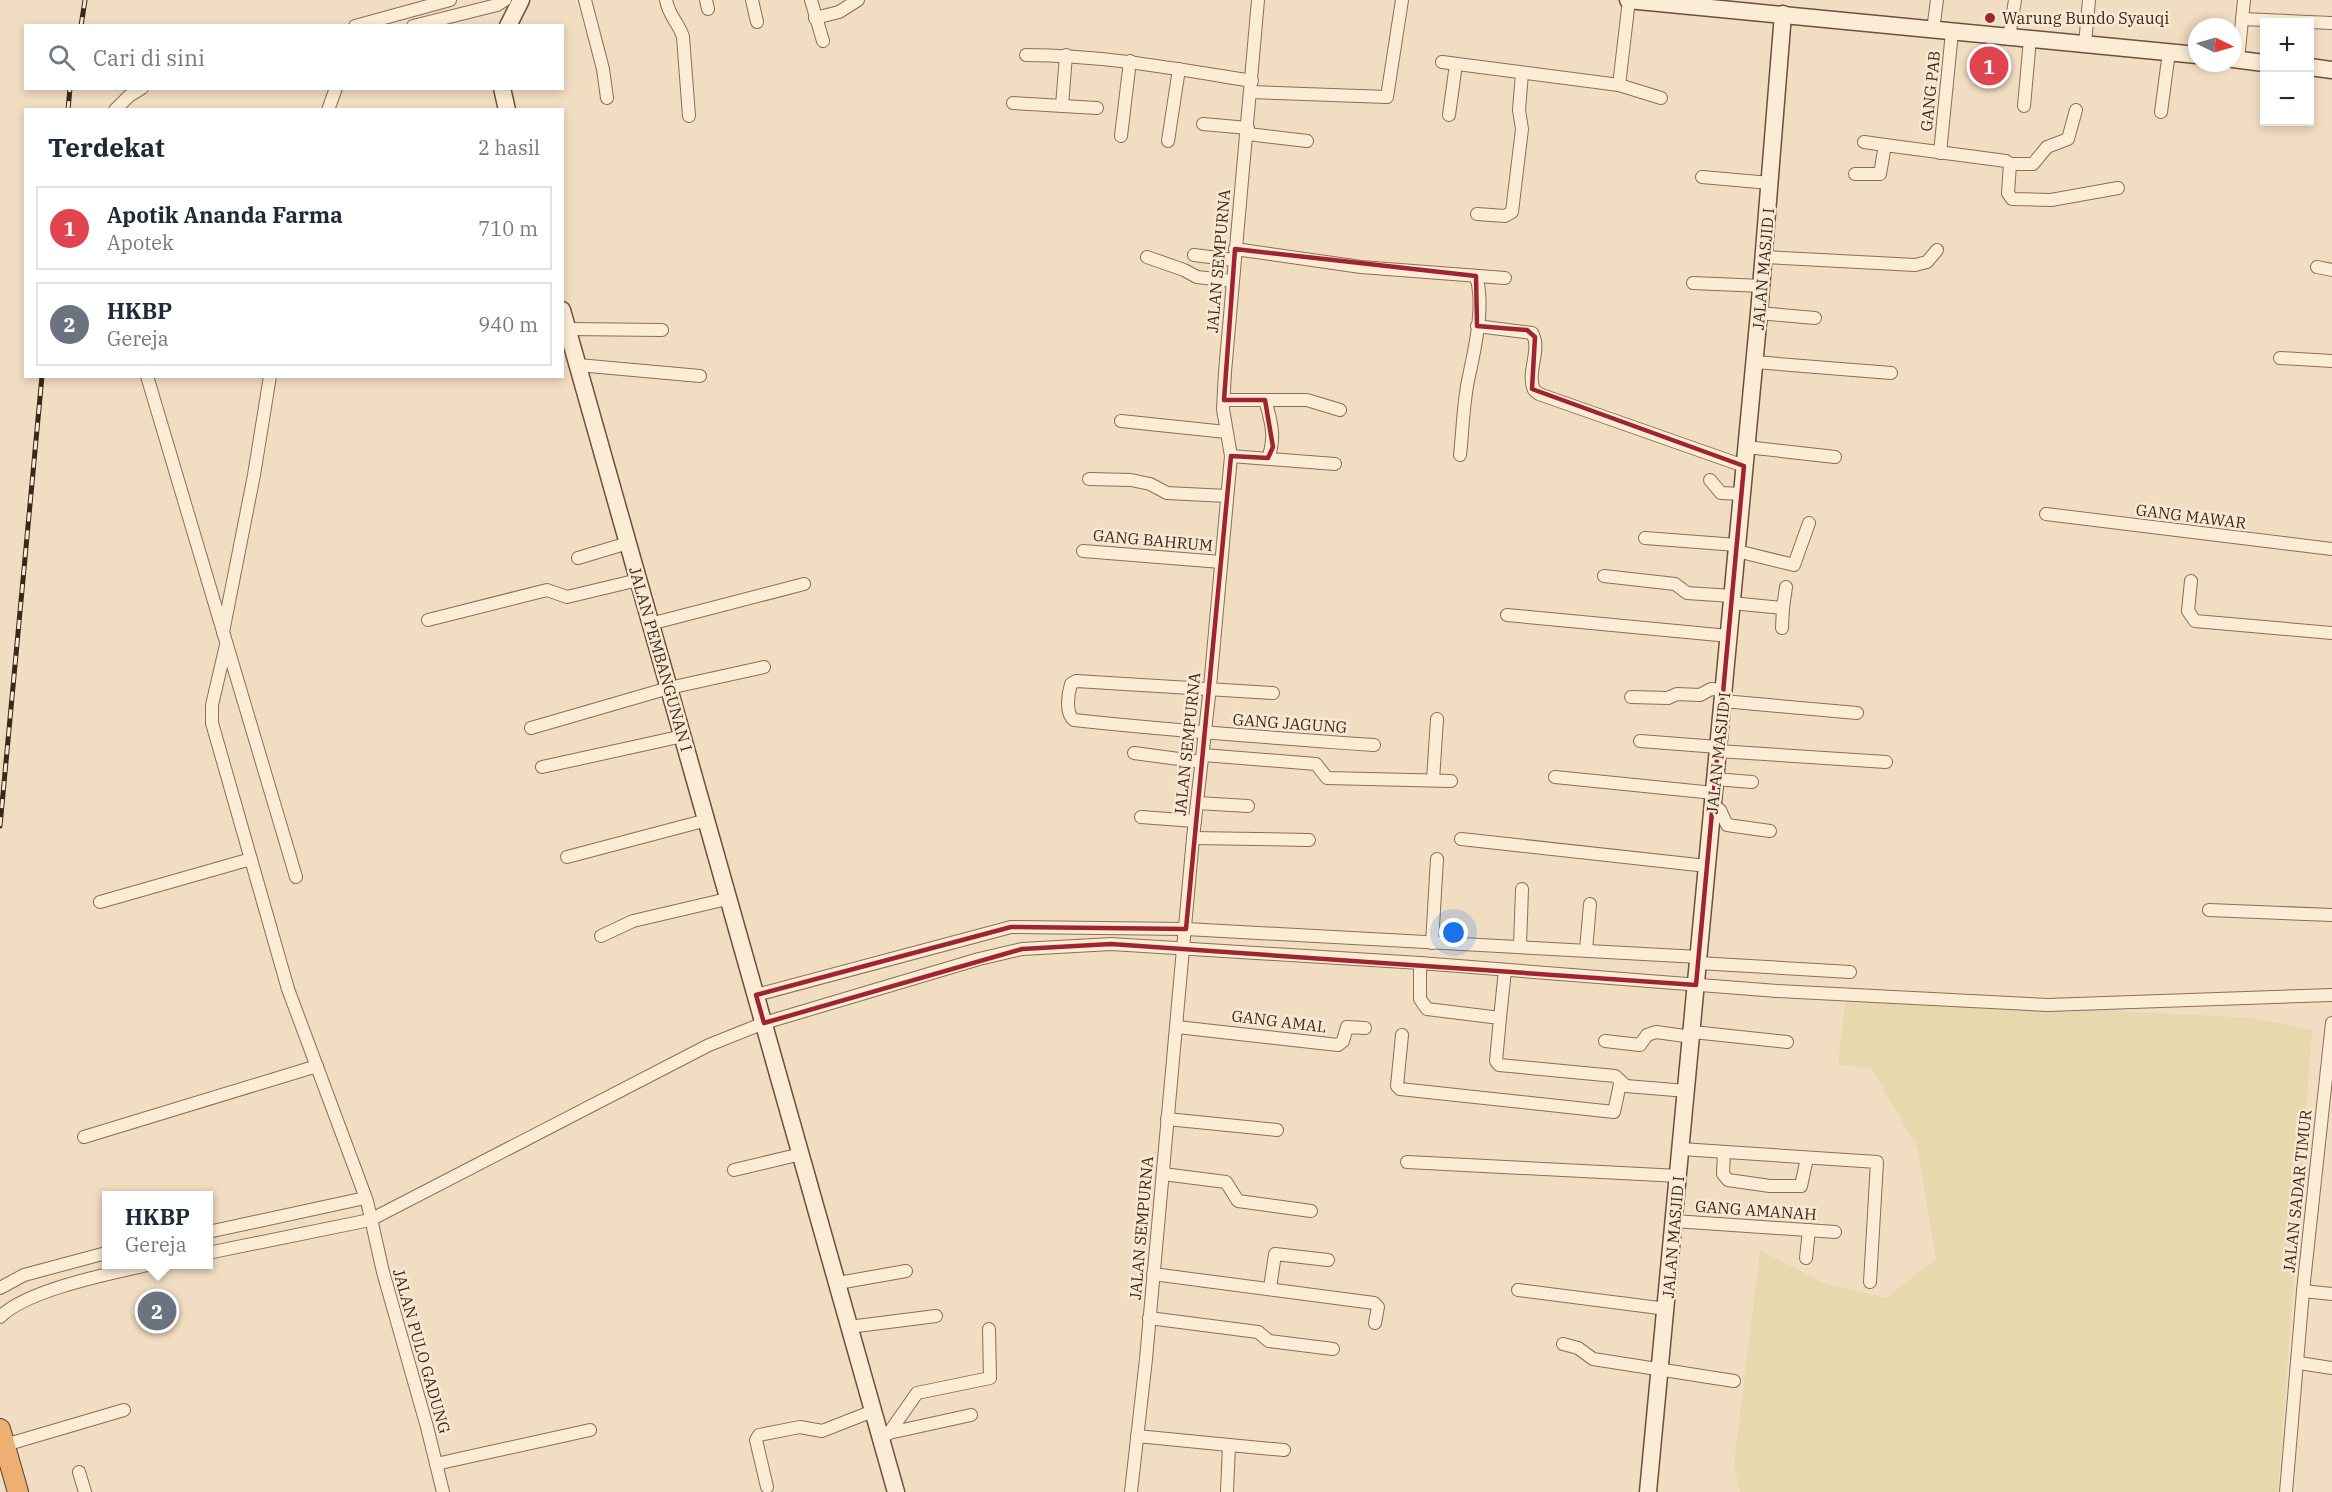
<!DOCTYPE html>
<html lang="id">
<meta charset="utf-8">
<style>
body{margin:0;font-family:"IBM Plex Serif",serif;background:#f6f6f7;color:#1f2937}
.controls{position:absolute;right:18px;top:18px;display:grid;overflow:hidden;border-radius:0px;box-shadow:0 3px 9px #0003}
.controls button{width:54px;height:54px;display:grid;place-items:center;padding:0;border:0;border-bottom:2px solid #e0e1e3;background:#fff;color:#1f2937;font:30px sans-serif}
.compass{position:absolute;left:2188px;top:18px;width:54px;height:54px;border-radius:50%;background:#fff;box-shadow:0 3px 9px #0003;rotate:95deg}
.you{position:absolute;left:1454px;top:933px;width:21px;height:21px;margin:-15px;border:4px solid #fff;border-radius:50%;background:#1a73e8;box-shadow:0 0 0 9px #1a73e833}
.badge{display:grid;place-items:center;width:39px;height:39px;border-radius:50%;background:#0b8043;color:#fff;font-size:20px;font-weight:700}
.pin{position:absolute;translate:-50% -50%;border:3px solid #fff;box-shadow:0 2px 6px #0006}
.popup{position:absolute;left:102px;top:1191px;width:111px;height:78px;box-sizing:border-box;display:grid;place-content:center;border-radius:0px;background:#fff;filter:drop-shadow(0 2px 4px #0005);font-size:20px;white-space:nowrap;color:#747a83}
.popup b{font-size:22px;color:#1f2937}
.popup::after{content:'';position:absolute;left:50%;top:100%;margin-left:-12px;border:12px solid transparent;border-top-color:#fff}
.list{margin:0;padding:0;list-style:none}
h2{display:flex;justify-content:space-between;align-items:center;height:78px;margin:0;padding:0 24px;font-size:26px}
h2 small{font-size:20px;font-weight:400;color:#747a83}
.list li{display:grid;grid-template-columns:39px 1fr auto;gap:18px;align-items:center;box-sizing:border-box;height:84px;margin:0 12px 12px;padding:0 12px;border:2px solid #e0e1e3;border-radius:0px}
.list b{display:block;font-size:22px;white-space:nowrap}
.list p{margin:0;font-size:20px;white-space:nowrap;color:#747a83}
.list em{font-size:20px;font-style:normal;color:#747a83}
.icon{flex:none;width:33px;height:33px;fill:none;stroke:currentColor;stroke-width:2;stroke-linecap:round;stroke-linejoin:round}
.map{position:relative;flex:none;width:2332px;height:1492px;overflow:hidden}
.search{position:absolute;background:#fff;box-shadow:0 3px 9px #0003;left:24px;top:24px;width:540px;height:66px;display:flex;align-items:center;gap:15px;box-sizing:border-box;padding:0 21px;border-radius:0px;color:#747a83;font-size:22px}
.panel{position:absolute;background:#fff;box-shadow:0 3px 9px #0003;left:24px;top:108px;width:540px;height:270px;border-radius:0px}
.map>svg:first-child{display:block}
.farmland{fill:#e7d8ae}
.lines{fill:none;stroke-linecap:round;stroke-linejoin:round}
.minor-casing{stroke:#8c6d57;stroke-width:14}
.secondary-casing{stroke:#6e4f3b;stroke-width:19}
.trunk-casing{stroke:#5a3c2c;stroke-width:22}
.minor{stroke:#fbecd6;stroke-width:12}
.secondary{stroke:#fbecd6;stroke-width:16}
.trunk{stroke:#eeb072;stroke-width:20}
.rail-casing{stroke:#3b281d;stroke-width:5}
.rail{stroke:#f8e9d2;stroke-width:3;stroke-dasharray:9;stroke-linecap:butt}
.marked{fill:none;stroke:#a02332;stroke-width:4.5;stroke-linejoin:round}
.poi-dot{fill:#a02332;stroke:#f8e9d2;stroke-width:2}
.labels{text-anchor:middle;stroke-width:5;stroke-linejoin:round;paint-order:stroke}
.poi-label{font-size:16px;fill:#3b281d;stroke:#f8e9d2;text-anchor:start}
.street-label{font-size:16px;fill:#3b281d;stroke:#f8e9d2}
</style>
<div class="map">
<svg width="2332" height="1492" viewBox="0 0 2332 1492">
<rect width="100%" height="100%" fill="#f1ddc2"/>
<path class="farmland" d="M1846,997L2253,1018L2312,1030L2278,1492H1740L1734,1464L1760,1250L1826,1284L1886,1298L1936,1259L1918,1149L1872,1069L1838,1064Z"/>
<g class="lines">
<g class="minor-casing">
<g id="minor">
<path d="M585,0L603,69L607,98"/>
<path d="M666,0C669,17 679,23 683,37L689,116"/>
<path d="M706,0L708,9"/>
<path d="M752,0L757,22"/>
<path d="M811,0L823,41"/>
<path d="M815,18L839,12L858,0"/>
<path d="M2242,19L2332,23"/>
<path d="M355,26L450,0"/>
<path d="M413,26L497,5L505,0"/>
<path d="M1933,30L1937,0"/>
<path d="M2009,37L2015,0"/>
<path d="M2085,44L2089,0"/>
<path d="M1026,55C1103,55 1177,69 1252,81"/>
<path d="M2238,60L2244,0"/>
<path d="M1442,62L1619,85L1629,0"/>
<path d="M1619,85L1661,98"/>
<path d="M1251,92L1387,97L1402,0"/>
<path d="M1013,103L1097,108"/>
<path d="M1062,106L1066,55"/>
<path d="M2024,106L2030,39"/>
<path d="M115,110L129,96L142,88"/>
<path d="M328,110L336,88"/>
<path d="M2161,112L2169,52"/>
<path d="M1449,115L1456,64"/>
<path d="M1203,124L1248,128"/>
<path d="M1248,134L1307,141"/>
<path d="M1121,136L1130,61"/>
<path d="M1168,141L1179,69"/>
<path d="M1864,142L1885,145"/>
<path d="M1940,153L1952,32"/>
<path d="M2010,164H2033L2047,147L2068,139L2076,110"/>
<path d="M1855,174H1880L1885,145L2006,161L2010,164L2008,193L2012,199L2051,200L2118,188"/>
<path d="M1702,177L1770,183"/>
<path d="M1477,214L1505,216L1512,212L1522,129L1519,110L1522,73"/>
<path d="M1235,249L1361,267L1505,278"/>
<path d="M1194,255L1234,260"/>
<path d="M1147,257L1184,270L1197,277L1232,281"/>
<path d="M1764,257L1915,265L1927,262L1937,250"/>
<path d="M2317,267L2332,270"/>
<path d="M1693,283L1762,286"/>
<path d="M1759,313L1815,318"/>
<path d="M1477,326L1532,333C1542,349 1526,372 1534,390L1539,394L1744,466"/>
<path d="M568,329L662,330"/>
<path d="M2280,358L2332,361"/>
<path d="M1754,362L1891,373"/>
<path d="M578,365L700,376"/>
<path d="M147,376L296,877"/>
<path d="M1224,400H1307L1340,410"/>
<path d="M1265,400C1271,420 1276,438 1268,458"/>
<path d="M1121,421L1226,432"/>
<path d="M1746,447L1835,457"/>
<path d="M1460,455C1463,429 1463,402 1469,376C1475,348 1485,305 1476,276"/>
<path d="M1231,456L1335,464"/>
<path d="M1089,479L1131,480L1150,484L1167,493L1227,496"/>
<path d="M1710,480L1721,493L1742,494"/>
<path d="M2046,514L2332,549"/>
<path d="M1645,538L1737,545"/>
<path d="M1083,551L1221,562"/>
<path d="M1737,551L1794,565L1809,523"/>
<path d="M578,558L628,543"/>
<path d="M1604,576L1675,584L1687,593L1732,596"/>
<path d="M2191,581L2188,611L2195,621L2332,633"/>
<path d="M1731,603L1783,608L1782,628"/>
<path d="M1783,608L1786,587"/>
<path d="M1507,615L1729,636"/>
<path d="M428,620L547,590L567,597L638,580"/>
<path d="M650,624L804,584"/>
<path d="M223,632L254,475L270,376"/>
<path d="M226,645L212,705V723L288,989L367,1201L383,1272L427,1427L443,1492"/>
<path d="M1273,693L1076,681L1071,684C1068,694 1065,713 1074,720C1174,731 1274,738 1374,745"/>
<path d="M1631,697L1668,698L1677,694L1700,695L1711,689L1724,690"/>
<path d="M1723,701L1857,713"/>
<path d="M531,728L669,688L764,667"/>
<path d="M1640,741L1718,747"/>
<path d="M1718,751L1886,762"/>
<path d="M1134,753L1201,762"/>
<path d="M1203,755L1316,764L1327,778L1451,781"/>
<path d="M542,767L683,736"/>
<path d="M1555,777L1714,793"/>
<path d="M1715,779L1752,782"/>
<path d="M1433,780L1437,719"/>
<path d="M1197,803L1248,806"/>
<path d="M1712,806L1720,810L1727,825L1770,831"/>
<path d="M1141,817L1195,821"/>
<path d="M1193,838L1309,840"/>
<path d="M1461,839L1707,866"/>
<path d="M567,857L707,820"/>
<path d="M100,902L251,859"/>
<path d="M2209,910L2332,915"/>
<path d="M601,936L633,921L727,899"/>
<path d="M1432,943L1437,859"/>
<path d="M1520,946L1522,889"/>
<path d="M1586,950L1590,904"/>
<path d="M1420,963V999L1427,1009L1500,1018L1496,1061L1499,1065L1615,1076L1626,1086L1687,1091"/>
<path d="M1698,963L1850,972"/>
<path d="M756,995L1011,927L1186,929L1699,957"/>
<path d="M1500,1018L1505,970"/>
<path d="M1177,1027L1338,1045L1343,1041L1347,1027L1365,1028"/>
<path d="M1693,1032L1787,1042"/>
<path d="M1402,1035L1397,1086L1400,1089L1614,1112L1620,1084"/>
<path d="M1605,1041L1640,1045L1647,1035L1656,1032L1692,1037"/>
<path d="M1167,1119L1277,1130"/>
<path d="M84,1137L317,1066"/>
<path d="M1681,1149L1877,1162L1870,1282"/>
<path d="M1724,1152L1723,1174L1728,1180L1770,1186H1801L1807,1158"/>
<path d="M1407,1162L1679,1176"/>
<path d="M734,1170L801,1154"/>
<path d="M1163,1174L1226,1182L1238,1201L1311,1211"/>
<path d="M1674,1221L1835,1232"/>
<path d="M208,1232L365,1198"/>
<path d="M208,1253L370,1220L709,1045L764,1023L979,959L1022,949L1111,944L1420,963L1777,991L2048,1005L2332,995"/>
<path d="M1806,1258L1809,1230"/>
<path d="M1153,1274L1374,1303L1378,1307L1375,1323"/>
<path d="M838,1283L906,1271"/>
<path d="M0,1288L24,1275L106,1253"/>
<path d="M1270,1288L1275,1254L1328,1260"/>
<path d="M1518,1290L1667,1309"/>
<path d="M2303,1291L2332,1294"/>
<path d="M0,1317C28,1289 113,1273 152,1264"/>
<path d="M1149,1318L1258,1332L1269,1341L1333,1349"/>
<path d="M849,1327L936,1316"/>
<path d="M1563,1344L1578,1348L1593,1359L1734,1381"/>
<path d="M2299,1363L2332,1368"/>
<path d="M889,1433L971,1415"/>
<path d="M1137,1436L1229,1445L1227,1492"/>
<path d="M881,1439L889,1433L917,1393L990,1378L989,1329"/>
<path d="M5,1445L124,1410"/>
<path d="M1229,1445L1284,1450"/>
<path d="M436,1464L590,1430"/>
<path d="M79,1472L85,1492"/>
<path d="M767,1487L756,1440L759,1435L800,1427L822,1431L873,1411"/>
<path d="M1131,1492L1146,1359L1193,838L1210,687L1231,456L1223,409L1225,372L1258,0"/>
<path d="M2286,1492L2303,1291L2332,1023"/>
</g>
</g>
<g class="secondary-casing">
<g id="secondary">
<path d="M1628,0L2197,55"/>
<path d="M508,26L521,0"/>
<path d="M2233,59L2264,63"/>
<path d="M2310,67L2332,70"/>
<path d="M502,88L507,110"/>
<path d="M562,310L896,1492"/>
<path d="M1648,1492L1759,313L1783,14"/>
</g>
</g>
<g class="trunk-casing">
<path id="trunk" d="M0,1429L18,1492"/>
</g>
<use href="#minor" class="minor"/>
<use href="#secondary" class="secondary"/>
<use href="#trunk" class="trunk"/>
<g class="rail-casing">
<g id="rail">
<path d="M81,26L85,0"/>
<path d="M68,110L70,88"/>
<path d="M0,826L42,376"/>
</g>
</g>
<use href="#rail" class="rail"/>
</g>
<path class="marked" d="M1235,249L1476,276L1477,326L1527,330L1535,337L1532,389L1744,466L1696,985L1111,944L1022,949L764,1023L756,995L1011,927L1186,929L1231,456L1268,458L1273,447L1265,400H1224Z"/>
<circle class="poi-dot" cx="1990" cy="18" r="6"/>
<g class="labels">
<g class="poi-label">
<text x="2002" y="24">Warung Bundo Syauqi</text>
</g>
<g class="street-label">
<text transform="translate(1930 91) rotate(-84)" y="6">GANG PAB</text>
<text transform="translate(1218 261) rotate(-85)" y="6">JALAN SEMPURNA</text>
<text transform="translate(1763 269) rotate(-85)" y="6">JALAN MASJID I</text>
<text transform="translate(2191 516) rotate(7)" y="6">GANG MAWAR</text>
<text transform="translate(1153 540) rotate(5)" y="6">GANG BAHRUM</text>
<text transform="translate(661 659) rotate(74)" y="6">JALAN PEMBANGUNAN I</text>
<text transform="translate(1290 723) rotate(4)" y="6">GANG JAGUNG</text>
<text transform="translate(1187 744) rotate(-84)" y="6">JALAN SEMPURNA</text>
<text transform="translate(1718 753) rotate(-84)" y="6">JALAN MASJID I</text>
<text transform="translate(1279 1021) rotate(7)" y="6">GANG AMAL</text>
<text transform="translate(2297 1191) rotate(-84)" y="6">JALAN SADAR TIMUR</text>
<text transform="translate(1756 1210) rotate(4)" y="6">GANG AMANAH</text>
<text transform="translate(1141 1228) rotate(-85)" y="6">JALAN SEMPURNA</text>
<text transform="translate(1673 1237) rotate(-85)" y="6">JALAN MASJID I</text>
<text transform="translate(422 1351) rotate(74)" y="6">JALAN PULO GADUNG</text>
</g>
</g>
</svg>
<div class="controls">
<button>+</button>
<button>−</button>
</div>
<svg class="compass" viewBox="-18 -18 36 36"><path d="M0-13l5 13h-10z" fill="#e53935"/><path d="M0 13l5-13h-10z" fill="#747a83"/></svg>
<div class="you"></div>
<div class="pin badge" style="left:1989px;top:66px;background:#e0444e">1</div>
<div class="pin badge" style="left:157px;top:1311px;background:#6b7280">2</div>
<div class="popup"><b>HKBP</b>Gereja</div>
<div class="search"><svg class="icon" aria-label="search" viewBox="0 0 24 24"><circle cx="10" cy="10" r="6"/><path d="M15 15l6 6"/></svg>Cari di sini</div>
<section class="panel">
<h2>Terdekat<small>2 hasil</small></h2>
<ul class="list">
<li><span class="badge" style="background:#e0444e">1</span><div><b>Apotik Ananda Farma</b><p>Apotek</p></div><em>710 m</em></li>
<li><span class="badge" style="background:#6b7280">2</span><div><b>HKBP</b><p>Gereja</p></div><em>940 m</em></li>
</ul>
</section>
</div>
